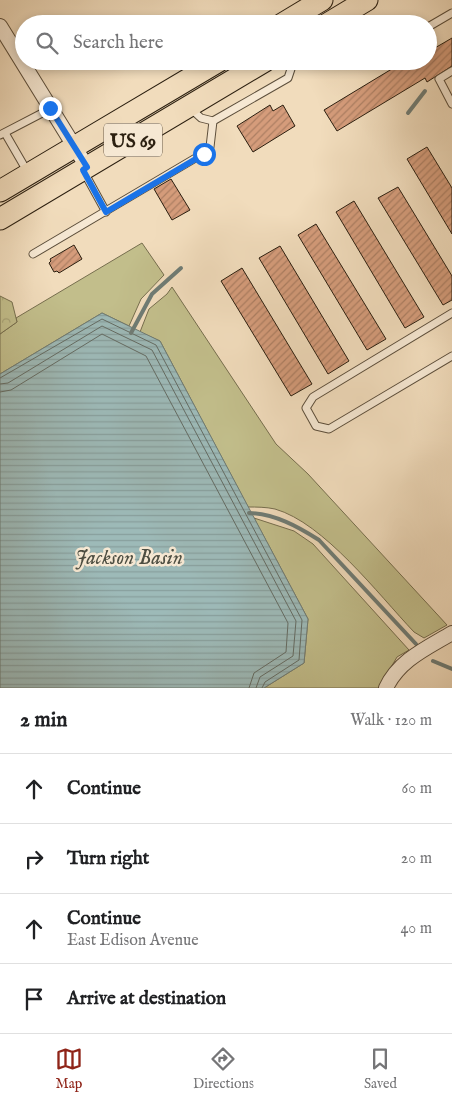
<!DOCTYPE html>
<meta charset="utf-8">
<style>
body{margin:0;font-family:"IM FELL English",serif;background:#f6f6f6;color:#202124}
.stop{position:absolute;width:15px;height:15px;margin:-11px;border:4px solid #1a73e8;border-radius:50%;background:#fff}
.stop.end{background:#1a73e8;border-color:#fff;box-shadow:0 1px 5px #0008}
.list{margin:0;padding:0;list-style:none}
h2{display:flex;justify-content:space-between;align-items:center;height:65px;margin:0;padding:0 20px;font-size:21px}
h2 small{font-size:16px;font-weight:400;color:#757577}
.list li{display:grid;grid-template-columns:32px 1fr auto;gap:15px;align-items:center;box-sizing:border-box;height:70px;padding:0 20px;border-top:1px solid #e0e0e0}
.list b{display:block;font-size:19px;white-space:nowrap}
.list p{margin:0;font-size:16px;white-space:nowrap;color:#757577}
.list em{font-size:16px;font-style:normal;color:#757577}
.icon{flex:none;width:28px;height:28px;fill:none;stroke:currentColor;stroke-width:2;stroke-linecap:round;stroke-linejoin:round}
.map{position:relative;flex:none;width:452px;height:688px;overflow:hidden}
.search{position:absolute;background:#fff;box-shadow:0 2px 8px #0003;left:15px;right:15px;top:15px;height:55px;display:flex;align-items:center;gap:12px;box-sizing:border-box;padding:0 18px;border-radius:28px;color:#757577;font-size:19px}
.sheet{height:345px;background:#fff}
nav{display:flex;justify-content:space-around;align-items:center;box-sizing:border-box;height:70px;border-top:1px solid #e0e0e0;background:#fff;font-size:14px;color:#757577}
nav a{display:grid;justify-items:center;gap:2px}
nav .on{color:#8f2418}
.map>svg:first-child{display:block}
.grass{fill:#c2be8b;stroke:#766e4e}
.forest{fill:url(#forest-crowns);stroke:#766e4e}
.water{fill:url(#water-rules);stroke:#6f7c75}
.lines{fill:none;stroke-linecap:round;stroke-linejoin:round}
.shore{stroke:#646c64;stroke-width:1}
.stream{stroke:#6f7c75;stroke-width:4}
.building{fill:url(#building-hatch);stroke:#2b1f10}
.service-casing{stroke:#5c4e3b;stroke-width:9}
.minor-casing{stroke:#5c4e3b;stroke-width:16}
.primary-casing{stroke:#2b1f10;stroke-width:23}
.service{stroke:#f6e8d3;stroke-width:7}
.minor{stroke:#f6e8d3;stroke-width:14}
.primary{stroke:#f1dcbc;stroke-width:21}
.route{stroke:#1a73e8;stroke-width:6}
.labels{text-anchor:middle;stroke-width:5;stroke-linejoin:round;paint-order:stroke}
.shield{fill:#f6e8d3;stroke:#685b4a;stroke-width:1}
.shield-label{font-size:19px;font-weight:bold;fill:#2b1f10}
.water-label{font-size:21px;font-style:italic;fill:#4d4e42;stroke:#f6e8d3}
</style>
<div class="map">
<svg width="452" height="688" viewBox="0 0 452 688">
<defs>
<pattern id="forest-crowns" width="20" height="18" patternUnits="userSpaceOnUse" patternTransform="scale(1.25)"><rect width="20" height="18" fill="#c2be8b"/><path d="M2 6a3 3 0 1 1 6 0M12 15a3 3 0 1 1 6 0" fill="none" stroke="#a7a377"/></pattern>
<pattern id="water-rules" width="6" height="5" patternUnits="userSpaceOnUse" patternTransform="scale(1.25)"><rect width="6" height="5" fill="#9dbab8"/><path d="M0 2.5h6" fill="none" stroke="#879f9d"/></pattern>
<pattern id="building-hatch" width="6" height="6" patternUnits="userSpaceOnUse" patternTransform="scale(1.25)"><rect width="6" height="6" fill="#d59c7b"/><path d="M-1 1l2-2M0 6l6-6M5 7l2-2" fill="none" stroke="#ad7f63"/></pattern>
</defs>
<rect width="100%" height="100%" fill="#f1dcbc"/>
<filter id="stains"><feTurbulence type="fractalNoise" baseFrequency=".004" numOctaves="4"/><feColorMatrix values="0 0 0 0 .2 0 0 0 0 .09 0 0 0 0 .02 0 0 0 .5 -.17"/></filter>
<radialGradient id="worn" r=".72"><stop offset=".6" stop-color="#630" stop-opacity="0"/><stop offset="1" stop-color="#630" stop-opacity=".3"/></radialGradient>
<g class="grass">
<path d="M142,243L164,275L141,299L129,326L102,313L0,374V334L17,322L16,318Z"/>
<path d="M172,287L276,444L308,474L447,625L424,638L414,632C378,594 324,523 275,509C266,507 256,507 248,507L160,341L140,332L149,309L167,294Z"/>
<path d="M254,518L294,531L313,544L409,650L397,657L379,688H264L304,663L308,619Z"/>
</g>
<path class="forest" d="M0,296L12,302L17,322L0,334Z"/>
<path class="water" d="M102,313L160,341L308,619L304,663L264,688H0V374Z"/>
<g class="lines">
<g class="shore">
<path d="M0,378L102,319L156,345L302,620L299,660L265,682L262,688"/>
<path d="M0,384L8,383L102,326L152,350L296,621L293,656L260,677L256,688"/>
<path d="M0,392L11,390L102,334L146,356L288,623L286,652L254,673L249,688"/>
</g>
<g class="stream">
<path d="M408,113L425,91"/>
<path d="M131,333L152,294L181,268"/>
<path d="M249,513C275,514 297,526 319,540L416,644"/>
<path d="M433,661L452,669"/>
</g>
</g>
<g class="building">
<path d="M452,38V66L427,82L425,78L337,131L324,110L405,61H428V52Z"/>
<path d="M270,105L273,111L283,105L295,126L253,152L237,126Z"/>
<path d="M427,147L452,188V234L407,159Z"/>
<path d="M171,179L190,210L172,220L154,189Z"/>
<path d="M398,187L452,276V300L443,305L378,198Z"/>
<path d="M354,201L424,317L405,328L336,212Z"/>
<path d="M316,224L386,339L367,350L298,235Z"/>
<path d="M74,245L82,259L59,273L57,271L54,272L49,263L51,261L50,259Z"/>
<path d="M280,246L349,361L328,374L259,258Z"/>
<path d="M242,268L312,384L291,396L221,281Z"/>
</g>
<g class="lines">
<g class="service-casing">
<g id="service">
<path d="M428,27L452,13"/>
<path d="M361,61H368"/>
<path d="M452,71L439,79L452,104"/>
<path d="M190,108L201,118L213,121L288,78L291,69L290,61"/>
<path d="M5,133L27,171"/>
<path d="M0,135L50,109"/>
<path d="M84,172L106,212"/>
<path d="M33,254L204,153L210,147L213,121"/>
<path d="M452,313L313,397L306,408L316,426L329,429L452,356"/>
</g>
</g>
<g class="minor-casing">
<g id="minor">
<path d="M0,26L87,167"/>
<path d="M386,688C399,660 427,648 452,633"/>
</g>
</g>
<g class="primary-casing">
<g id="primary">
<path d="M282,24L322,0"/>
<path d="M327,24L367,0"/>
<path d="M0,191L219,61"/>
<path d="M0,219L265,61"/>
</g>
</g>
<use href="#service" class="service"/>
<use href="#minor" class="minor"/>
<use href="#primary" class="primary"/>
</g>
<g class="lines">
<path class="route" d="M50,108L87,167L83,170L106,212L204,154"/>
</g>
<g class="labels">
<rect class="shield" x="104" y="123.5" width="58" height="33" rx="4"/>
<g class="shield-label">
<text x="133" y="147">US 69</text>
</g>
<g class="water-label">
<text x="129" y="564">Jackson Basin</text>
</g>
</g>
<rect width="100%" height="100%" filter="url(#stains)"/>
<rect width="100%" height="100%" fill="url(#worn)"/>
</svg>
<div class="stop" style="left:204px;top:154px"></div>
<div class="stop end" style="left:50px;top:108px"></div>
<div class="search"><svg class="icon" aria-label="search" viewBox="0 0 24 24"><circle cx="10" cy="10" r="6"/><path d="M15 15l6 6"/></svg>Search here</div>
</div>
<section class="sheet">
<h2>2 min<small>Walk · 120 m</small></h2>
<ul class="list">
<li><svg class="icon" aria-label="ahead" viewBox="0 0 24 24"><path d="M12 20V5M6 11l6-6 6 6"/></svg><div><b>Continue</b></div><em>60 m</em></li>
<li><svg class="icon" aria-label="right" viewBox="0 0 24 24"><path d="M7 20v-9h11M14 6l5 5-5 5"/></svg><div><b>Turn right</b></div><em>20 m</em></li>
<li><svg class="icon" aria-label="ahead" viewBox="0 0 24 24"><path d="M12 20V5M6 11l6-6 6 6"/></svg><div><b>Continue</b><p>East Edison Avenue</p></div><em>40 m</em></li>
<li><svg class="icon" aria-label="arrive" viewBox="0 0 24 24"><path d="M6 21V4h12l-3 4 3 4H6"/></svg><div><b>Arrive at destination</b></div></li>
</ul>
</section>
<nav>
<a class="on"><svg class="icon" aria-label="map" viewBox="0 0 24 24"><path d="M3 6l6-2 6 2 6-2v14l-6 2-6-2-6 2zM9 4v14M15 6v14"/></svg>Map</a>
<a><svg class="icon" aria-label="directions" viewBox="0 0 24 24"><path d="M12 3l9 9-9 9-9-9zM9 14v-3h6M13 9l2 2-2 2"/></svg>Directions</a>
<a><svg class="icon" aria-label="saved" viewBox="0 0 24 24"><path d="M7 4h10v16l-5-4-5 4z"/></svg>Saved</a>
</nav>
